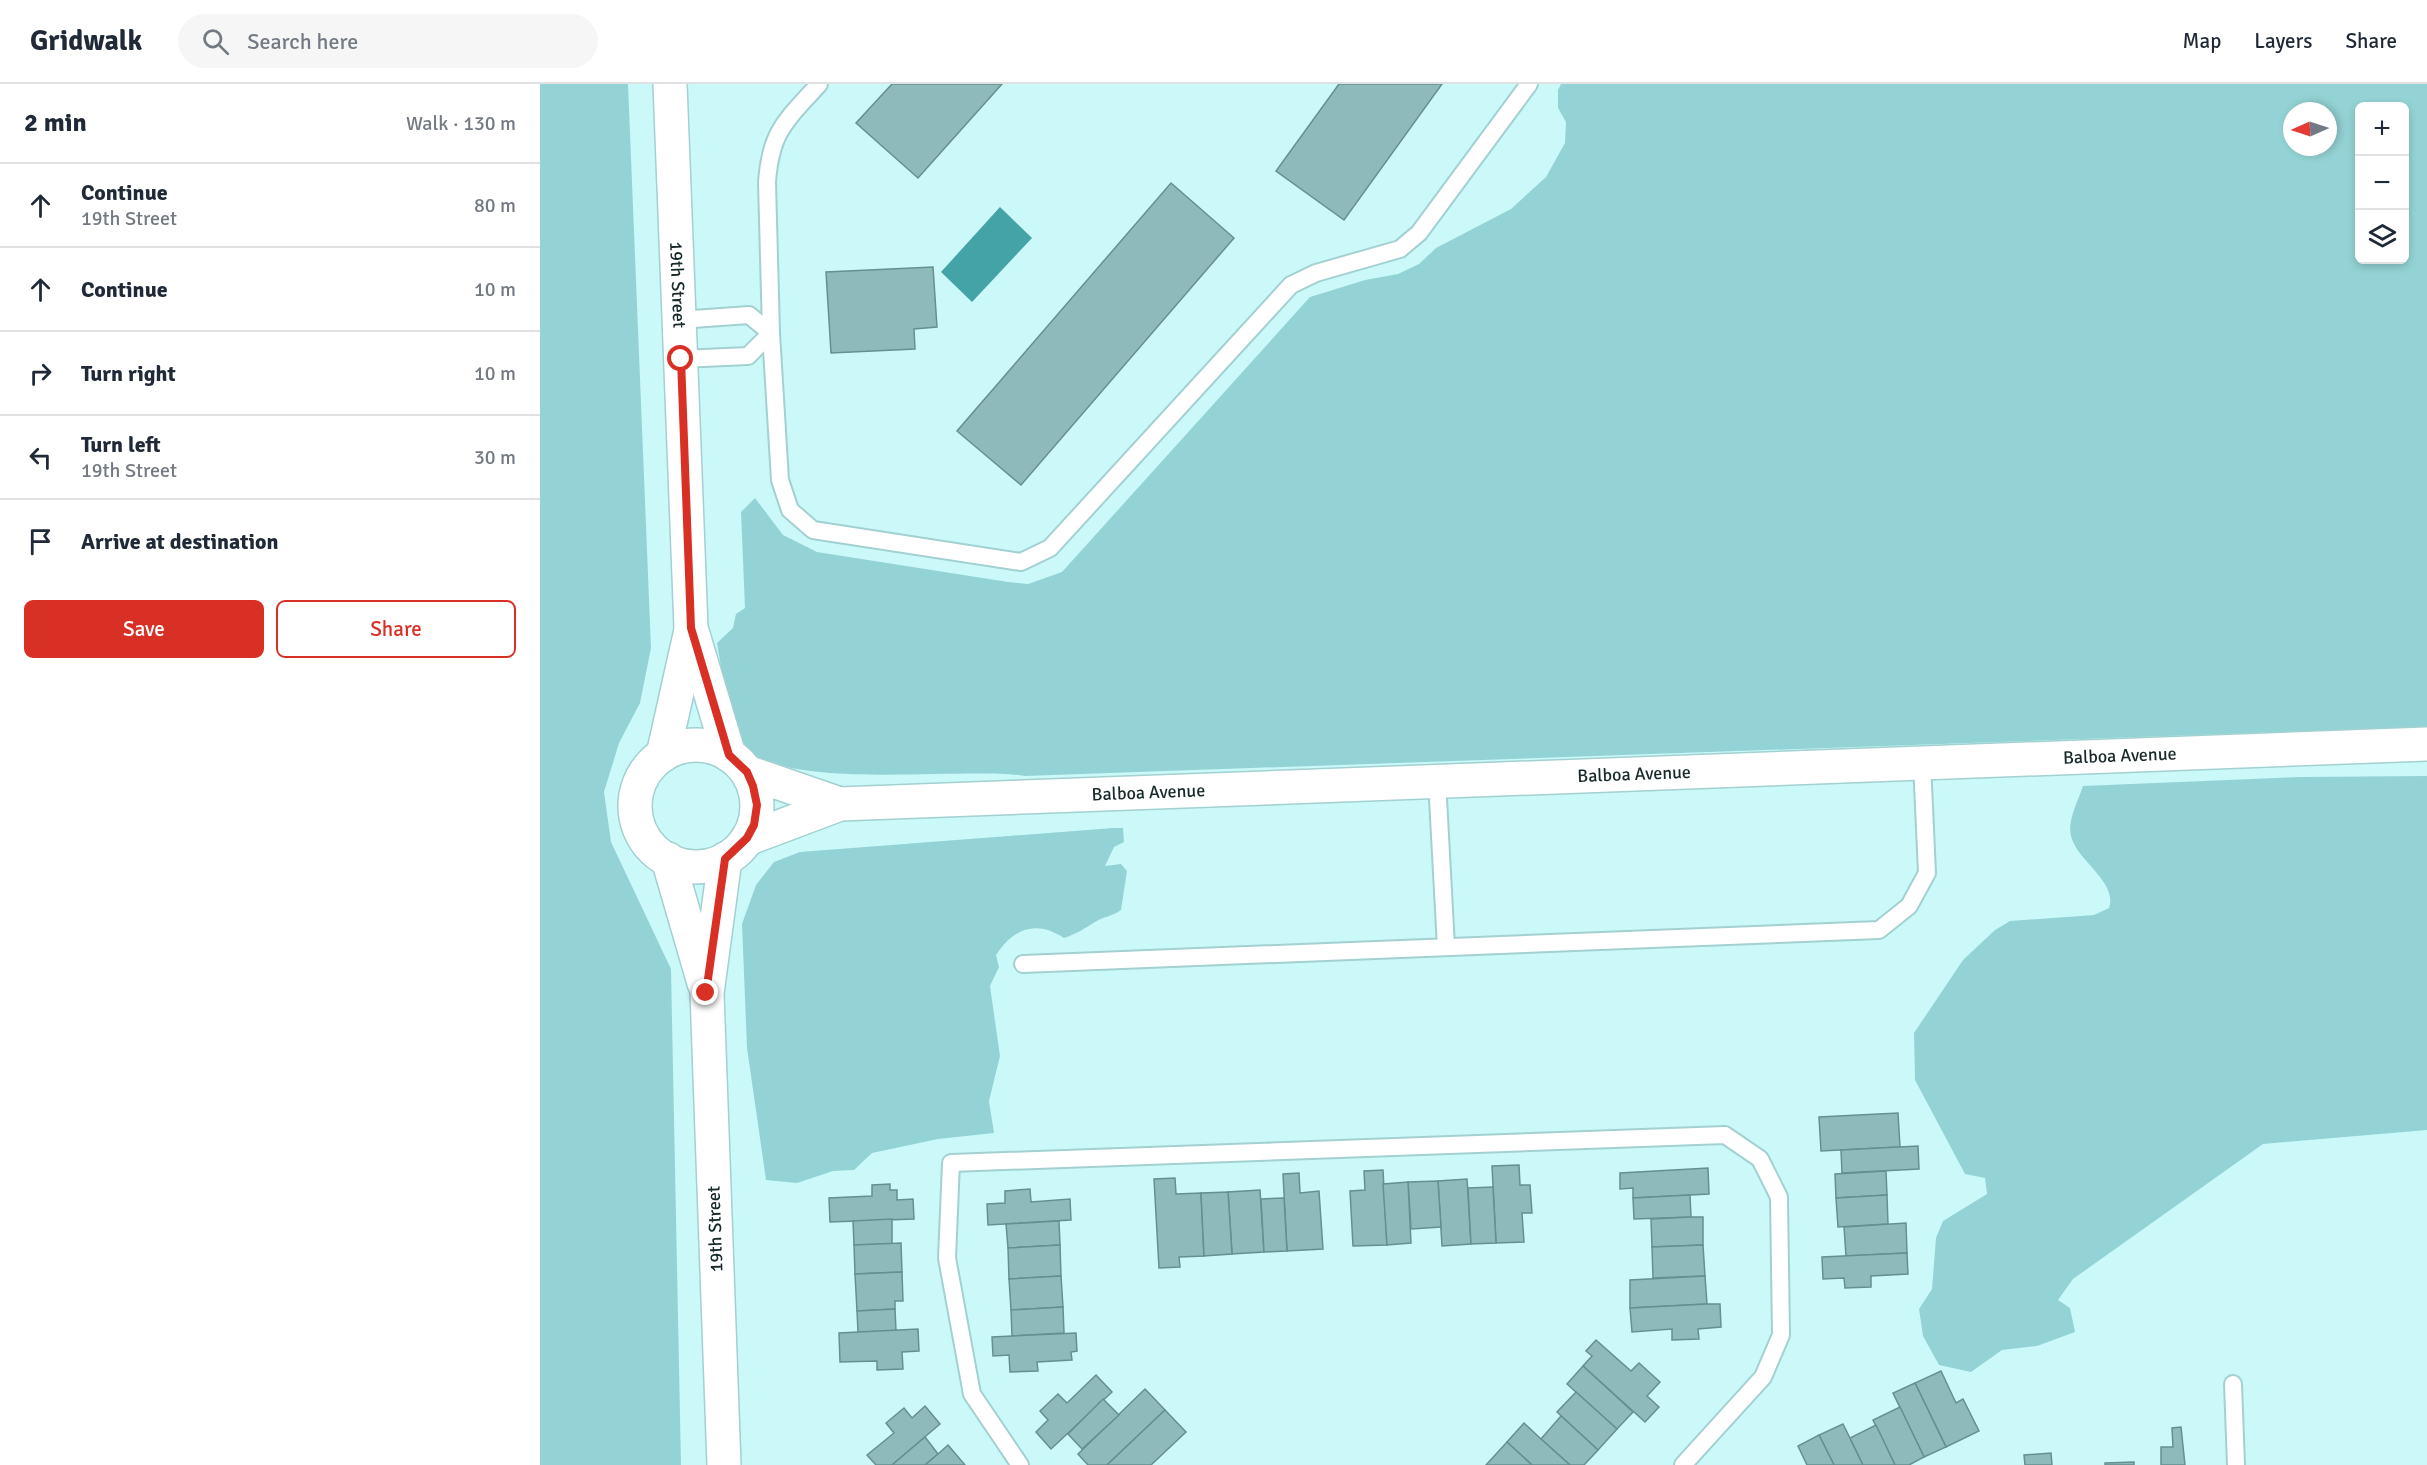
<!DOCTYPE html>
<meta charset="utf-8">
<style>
body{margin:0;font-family:Signika,sans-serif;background:#f6f6f7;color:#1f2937}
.controls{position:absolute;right:18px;top:18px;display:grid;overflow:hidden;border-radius:9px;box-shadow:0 3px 9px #0003}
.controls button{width:54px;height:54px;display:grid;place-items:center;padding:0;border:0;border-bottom:2px solid #e0e1e3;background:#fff;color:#1f2937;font:30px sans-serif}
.compass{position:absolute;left:1743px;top:18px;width:54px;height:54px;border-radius:50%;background:#fff;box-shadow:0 3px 9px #0003;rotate:267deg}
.stop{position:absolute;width:18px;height:18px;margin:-14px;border:4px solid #d93025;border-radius:50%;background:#fff}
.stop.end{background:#d93025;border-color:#fff;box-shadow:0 2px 6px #0008}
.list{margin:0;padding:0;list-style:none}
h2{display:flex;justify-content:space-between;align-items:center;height:78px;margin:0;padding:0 24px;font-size:26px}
h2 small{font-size:20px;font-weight:400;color:#747a83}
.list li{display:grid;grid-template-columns:39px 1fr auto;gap:18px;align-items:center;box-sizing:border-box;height:84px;padding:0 24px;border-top:2px solid #e0e1e3}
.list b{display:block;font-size:22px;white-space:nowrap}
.list p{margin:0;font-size:20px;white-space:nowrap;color:#747a83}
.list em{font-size:20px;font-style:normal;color:#747a83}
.actions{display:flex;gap:12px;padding:18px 24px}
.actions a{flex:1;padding:14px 0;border:2px solid #d93025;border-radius:9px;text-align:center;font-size:21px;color:#d93025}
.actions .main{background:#d93025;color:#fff}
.icon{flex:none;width:33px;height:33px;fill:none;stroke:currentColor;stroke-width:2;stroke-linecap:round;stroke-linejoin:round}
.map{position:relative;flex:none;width:1887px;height:1381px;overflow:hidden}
header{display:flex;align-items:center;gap:36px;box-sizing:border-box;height:84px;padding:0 30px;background:#fff;border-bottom:2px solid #e0e1e3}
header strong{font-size:28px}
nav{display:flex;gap:33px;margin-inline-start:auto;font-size:21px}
.search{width:420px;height:54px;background:#f6f6f7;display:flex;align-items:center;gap:15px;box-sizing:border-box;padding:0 21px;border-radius:33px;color:#747a83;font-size:22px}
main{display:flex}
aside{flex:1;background:#fff}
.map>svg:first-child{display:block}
.green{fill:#94d3d5;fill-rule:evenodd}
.water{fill:#44a3a6}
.building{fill:#8ebabb;stroke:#659091;stroke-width:1.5}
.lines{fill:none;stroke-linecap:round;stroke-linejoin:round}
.lane-casing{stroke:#a3d0d1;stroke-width:20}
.secondary-casing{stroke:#a3d0d1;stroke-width:36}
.lane{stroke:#fff;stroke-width:16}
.secondary{stroke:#fff;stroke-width:33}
.route{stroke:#d93025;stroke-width:8}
.labels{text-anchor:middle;stroke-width:6;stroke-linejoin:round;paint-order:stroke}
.street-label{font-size:18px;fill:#18292a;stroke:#fff}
</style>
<header>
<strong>Gridwalk</strong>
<div class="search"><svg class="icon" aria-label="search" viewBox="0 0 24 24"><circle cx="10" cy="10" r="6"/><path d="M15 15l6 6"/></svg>Search here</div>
<nav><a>Map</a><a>Layers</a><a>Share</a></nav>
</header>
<main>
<aside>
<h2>2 min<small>Walk · 130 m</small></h2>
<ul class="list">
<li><svg class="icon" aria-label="ahead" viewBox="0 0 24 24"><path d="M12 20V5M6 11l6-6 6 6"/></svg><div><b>Continue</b><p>19th Street</p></div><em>80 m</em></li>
<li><svg class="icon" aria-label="ahead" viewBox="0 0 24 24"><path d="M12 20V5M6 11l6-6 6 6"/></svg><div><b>Continue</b></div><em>10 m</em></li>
<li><svg class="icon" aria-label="right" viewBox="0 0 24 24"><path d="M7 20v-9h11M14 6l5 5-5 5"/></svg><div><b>Turn right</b></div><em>10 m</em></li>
<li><svg class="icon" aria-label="left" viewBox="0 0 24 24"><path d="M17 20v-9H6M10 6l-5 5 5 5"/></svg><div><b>Turn left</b><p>19th Street</p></div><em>30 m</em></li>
<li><svg class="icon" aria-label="arrive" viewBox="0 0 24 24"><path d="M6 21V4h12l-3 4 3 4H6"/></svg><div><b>Arrive at destination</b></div></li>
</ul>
<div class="actions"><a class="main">Save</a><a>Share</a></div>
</aside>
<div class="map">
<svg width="1887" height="1381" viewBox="0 0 1887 1381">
<rect width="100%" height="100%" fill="#cbf9fa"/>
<g class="green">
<path d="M0,0H88L111,564L100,619L79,659L64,708L71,758L131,885L141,1381H0Z"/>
<path d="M1021,0H1887V643L485,692C423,682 238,709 202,660L182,589L177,559L193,544L196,530L205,524L201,428L215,414L243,451L277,468L468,498L488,500L522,488L770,213L825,196L858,190L879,180L896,164L971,125L1006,93L1025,59L1026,38L1018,24V6ZM1820,22H1864V176H1820ZM1752,27H1788V63H1752Z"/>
<path d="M1887,692V1046L1723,1060L1533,1195L1518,1216L1530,1224L1535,1248L1497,1262L1462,1266L1431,1288L1399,1281L1383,1252L1379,1225L1392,1205L1396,1154L1403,1137L1447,1110L1445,1094L1425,1090L1375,996L1374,949L1423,876L1455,846L1470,837L1554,831L1569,824C1578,798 1537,777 1531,752C1527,737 1538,717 1543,702L1760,693Z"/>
<path d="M573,744H583L584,758L574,763L565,782L581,780L587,787L581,826C573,832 563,833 555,838C544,845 536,850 524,854C496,836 474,844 456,871L459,883L450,902L460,972L449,1017L454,1049L398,1055L332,1069L314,1086L293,1087L257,1099L226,1096L207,964L202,840L216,801L234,778L260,768Z"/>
</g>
<path class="water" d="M460,123L492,154L432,218L401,188Z"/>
<g class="building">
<path d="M352,0H462L378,94L316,39Z"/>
<path d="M799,0H902L804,136L736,87Z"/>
<path d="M631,99L694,154L481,401L417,347Z"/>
<path d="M393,183L397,243L374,245L375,265L291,269L286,188Z"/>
<path d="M1358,1029L1360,1063L1281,1067L1279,1033Z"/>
<path d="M1378,1062L1379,1085L1302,1089L1301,1066Z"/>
<path d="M979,1081L980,1101H990L992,1129H982L984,1158L956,1159L952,1082Z"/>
<path d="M1168,1084L1169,1110L1093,1114V1104L1080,1105V1089Z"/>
<path d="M843,1086L847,1161L813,1162L810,1107L825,1106L824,1087Z"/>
<path d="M1346,1087L1347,1111L1296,1114L1295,1090Z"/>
<path d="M759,1089L760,1109L779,1107L783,1165L747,1167L743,1090Z"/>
<path d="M635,1094L636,1110L661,1109L664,1172L639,1173L640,1183L619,1184L614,1095Z"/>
<path d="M927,1095L931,1160L902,1162L898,1097Z"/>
<path d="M898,1097L901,1143L871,1145L868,1098Z"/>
<path d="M868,1098L871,1159L847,1161L843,1100Z"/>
<path d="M350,1100V1106H357V1116L373,1115L374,1135L290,1138L289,1114L332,1112V1101Z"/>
<path d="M953,1103L956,1159L931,1160L928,1104Z"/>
<path d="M490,1105L491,1118L530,1115L531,1136L448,1141L447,1120L465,1119V1107Z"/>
<path d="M720,1106L724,1168L692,1170L688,1108Z"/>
<path d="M688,1108L692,1170L664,1172L661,1109Z"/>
<path d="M1150,1111L1151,1133L1094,1135L1093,1114Z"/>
<path d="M1347,1111L1348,1140L1298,1143L1296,1114Z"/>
<path d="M744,1114L747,1167L724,1168L721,1115Z"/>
<path d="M1151,1133H1163V1161L1112,1163L1111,1135Z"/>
<path d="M352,1135V1160L314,1161L313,1137Z"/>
<path d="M519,1137L520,1161L468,1164L466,1140Z"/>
<path d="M1366,1139L1367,1169L1306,1172L1304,1143Z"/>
<path d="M361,1159L362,1188L315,1190L314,1161Z"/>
<path d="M520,1161L521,1192L469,1195L468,1164Z"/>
<path d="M1163,1161L1165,1192L1113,1194L1112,1163Z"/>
<path d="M1367,1169L1368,1190L1331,1192V1203L1305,1204L1304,1194L1283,1195L1282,1173Z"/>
<path d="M362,1188L363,1217H355V1225L317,1227L315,1190Z"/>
<path d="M521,1192L523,1223L471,1226L469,1195Z"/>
<path d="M1165,1192L1167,1220L1090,1224V1196Z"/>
<path d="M1167,1220H1180L1181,1243L1158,1245L1159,1255L1132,1256V1245L1092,1248L1090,1224Z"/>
<path d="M523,1223L524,1249L472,1252L471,1226Z"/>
<path d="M355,1225L356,1247L318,1248L317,1227Z"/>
<path d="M378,1245L379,1267L362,1268L363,1285L337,1286V1277L300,1278L299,1249Z"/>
<path d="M536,1249L537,1267L531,1268L532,1276L497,1278L498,1287L470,1288L469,1271L453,1272L452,1253Z"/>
<path d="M1056,1256L1091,1287L1099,1279L1120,1298L1107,1312L1119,1323L1105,1338L1043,1282L1052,1272L1046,1267Z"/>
<path d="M1043,1282L1093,1328L1077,1345L1027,1300Z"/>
<path d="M1401,1287L1416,1319L1423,1315L1439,1347L1406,1363L1375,1299Z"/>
<path d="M556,1291L572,1308L511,1365L496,1348L508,1336L500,1327L518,1310L527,1319Z"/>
<path d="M1375,1299L1406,1363L1384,1373L1353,1309Z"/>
<path d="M605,1305L625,1326L567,1381H548L538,1370Z"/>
<path d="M1036,1308L1077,1345L1058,1366L1017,1328Z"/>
<path d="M563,1315L579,1331L542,1365L528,1350Z"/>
<path d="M385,1322L400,1340L352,1381H336L327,1371L354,1349L346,1339L364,1324L372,1334Z"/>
<path d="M1360,1323L1384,1373L1369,1381H1355L1333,1336Z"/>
<path d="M625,1326L646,1348L611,1381H567Z"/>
<path d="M1021,1332L1058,1366L1044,1381H1030L1001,1355Z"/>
<path d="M984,1339L1001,1355L1030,1381H992L967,1358Z"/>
<path d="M1303,1340L1310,1354L1323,1381H1294L1279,1351Z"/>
<path d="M1336,1341L1355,1381H1323L1310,1354Z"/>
<path d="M1641,1343L1645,1381H1621V1363H1633L1632,1344Z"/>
<path d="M1279,1351L1294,1381H1267L1258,1362Z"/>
<path d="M385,1353L398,1370L385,1381H352Z"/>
<path d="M967,1358L992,1381H946Z"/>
<path d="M408,1361L425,1381H385L398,1370Z"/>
<path d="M1511,1369L1512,1381H1485L1484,1371Z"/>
<path d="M1594,1378V1381H1565V1379Z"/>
</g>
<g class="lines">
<g class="lane-casing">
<g id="lane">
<path d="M279,0C246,37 231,46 227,98L231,249L240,396L250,426L273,446L481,478L510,464L751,201L776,189L860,165L879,149L989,0"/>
<path d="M139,236L209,231L231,249"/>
<path d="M141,275L208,272L231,249"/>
<path d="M897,696L906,863"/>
<path d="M483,880L1339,846L1369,822L1387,789L1382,679"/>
<path d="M1693,1300L1696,1381"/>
<path d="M480,1381L432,1310L407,1174L411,1079L1185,1051L1220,1075L1239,1113L1241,1251L1223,1293L1143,1381"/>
</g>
</g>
<g class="secondary-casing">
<g id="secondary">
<path id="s1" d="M130,0L151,544L189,671"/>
<circle cx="156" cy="722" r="61"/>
<path d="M123,671L151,546"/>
<path d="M207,688L300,720"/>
<path id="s2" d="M207,755L300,720L1887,660"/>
<path d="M128,775L164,899"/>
<path d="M184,1381L167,909L185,775"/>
</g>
</g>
<use href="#lane" class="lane"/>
<use href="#secondary" class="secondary"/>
</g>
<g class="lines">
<path class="route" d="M141,275L151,544L189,671L207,688L213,702L217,721L214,741L207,754L185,775L166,909"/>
</g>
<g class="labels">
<g class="street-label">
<text dy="6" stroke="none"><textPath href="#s1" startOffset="201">19th Street</textPath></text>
<text dy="6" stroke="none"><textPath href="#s2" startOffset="1380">Balboa Avenue</textPath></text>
<text dy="6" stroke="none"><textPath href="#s2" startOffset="894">Balboa Avenue</textPath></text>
<text dy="6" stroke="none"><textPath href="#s2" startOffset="408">Balboa Avenue</textPath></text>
<text transform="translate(175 1145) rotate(-92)" y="6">19th Street</text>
</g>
</g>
</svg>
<div class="controls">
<button>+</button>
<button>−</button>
<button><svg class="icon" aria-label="layers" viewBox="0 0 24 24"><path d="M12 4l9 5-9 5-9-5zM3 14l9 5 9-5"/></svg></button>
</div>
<svg class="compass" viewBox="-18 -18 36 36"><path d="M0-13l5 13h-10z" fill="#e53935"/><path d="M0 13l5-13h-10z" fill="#747a83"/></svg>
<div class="stop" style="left:141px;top:275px"></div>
<div class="stop end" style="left:166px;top:909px"></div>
</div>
</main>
